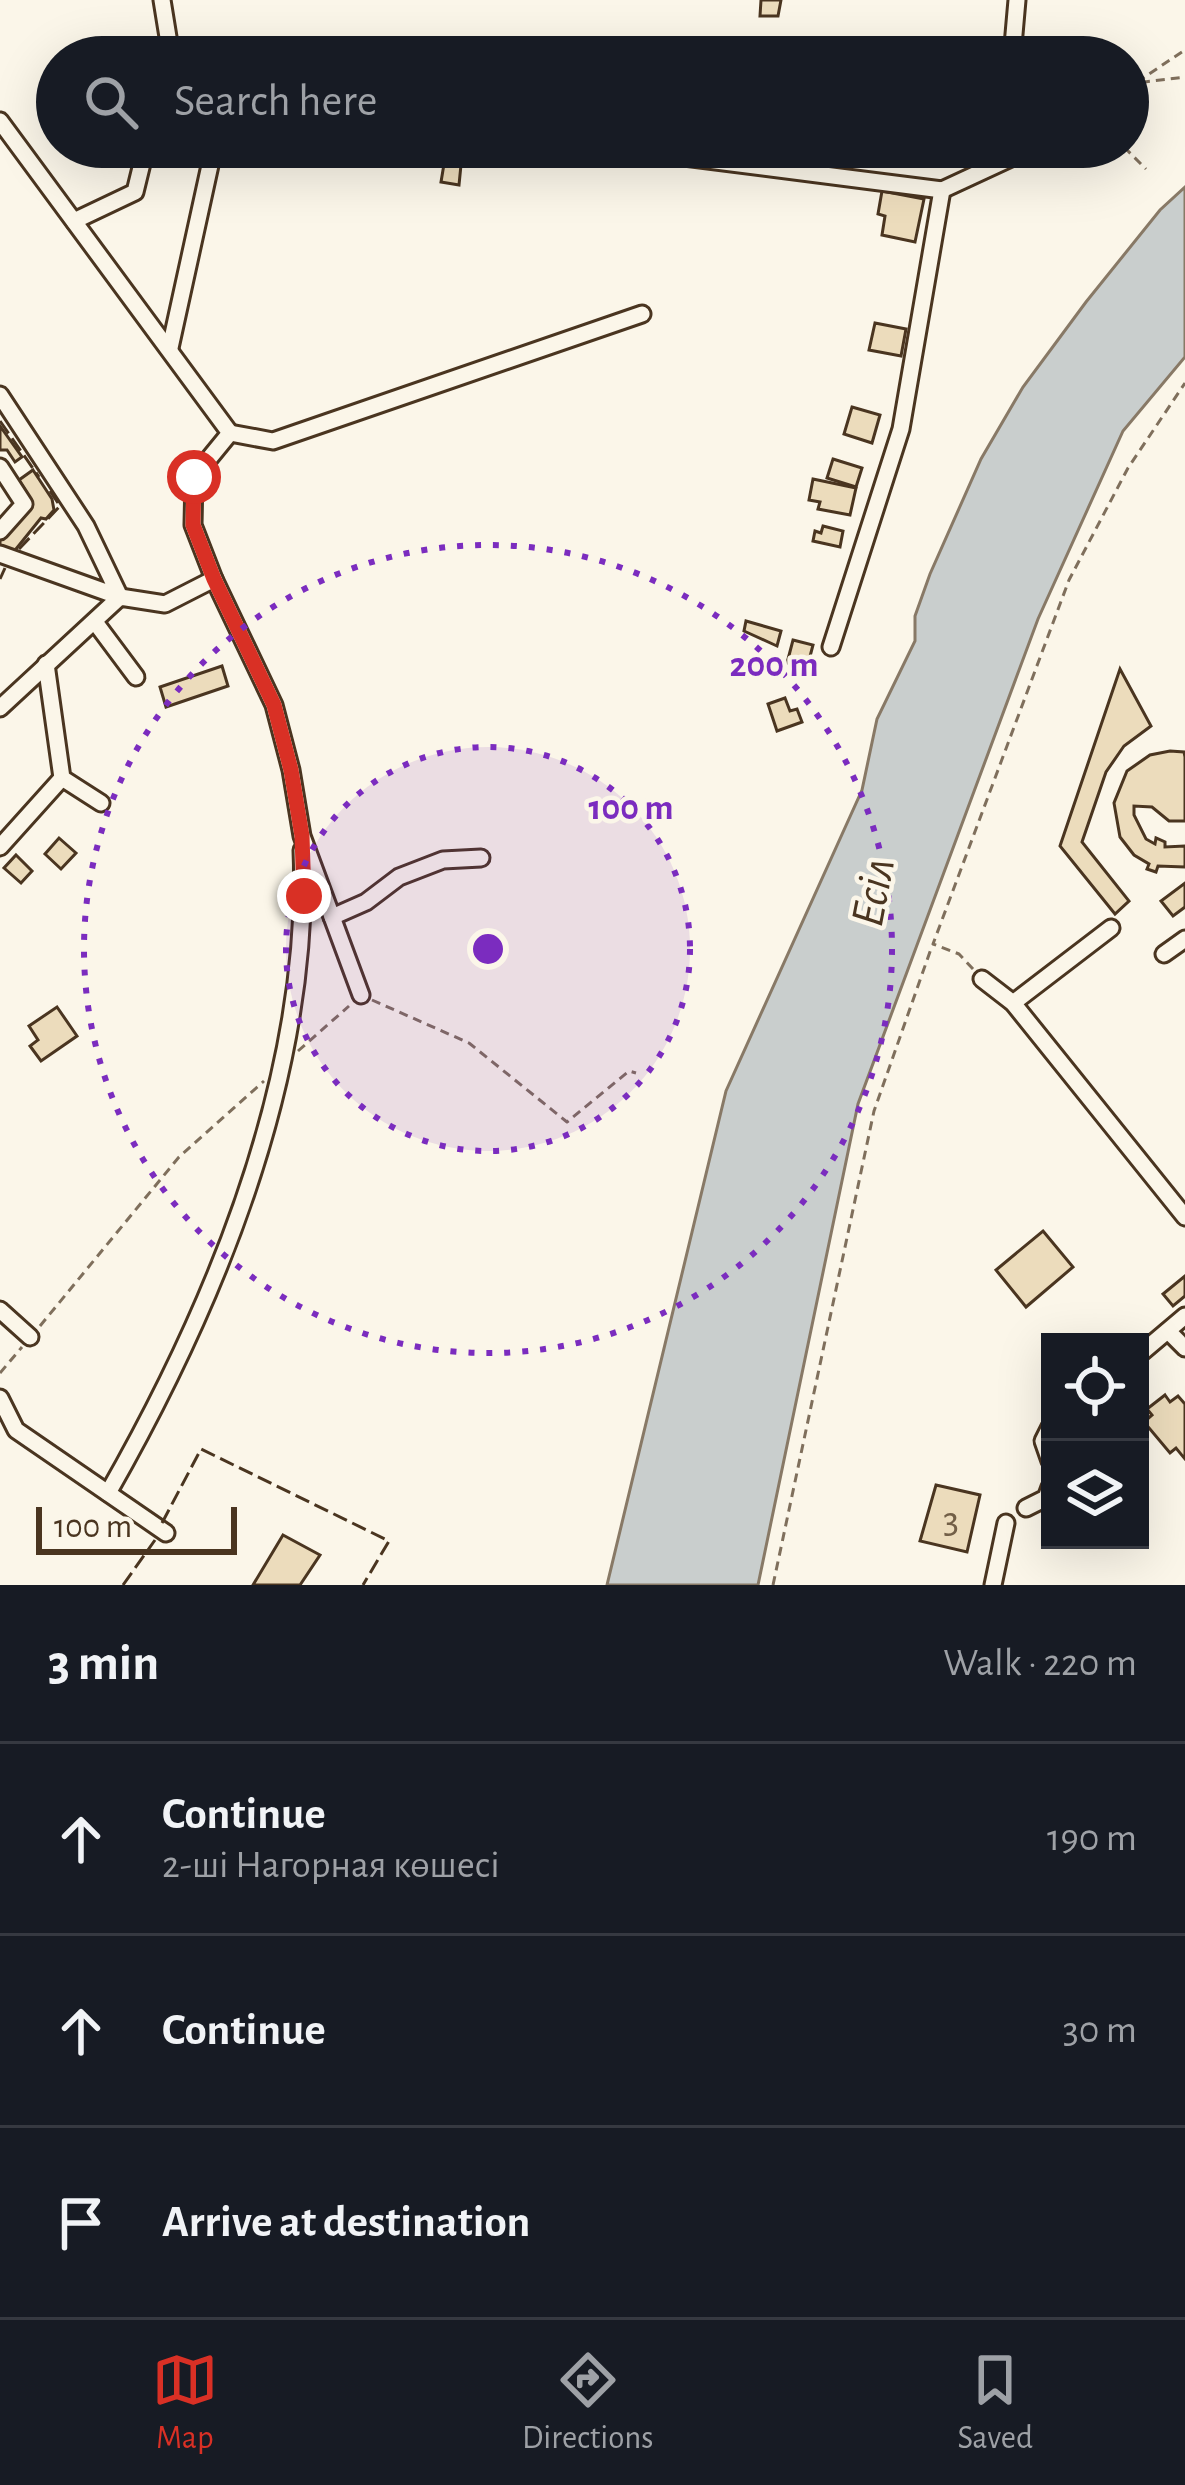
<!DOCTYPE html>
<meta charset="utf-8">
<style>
body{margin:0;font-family:"Alegreya Sans",sans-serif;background:#20242c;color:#f1f3f6}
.controls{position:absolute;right:36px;bottom:36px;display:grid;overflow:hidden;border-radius:0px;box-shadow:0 12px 48px #0002}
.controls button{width:108px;height:108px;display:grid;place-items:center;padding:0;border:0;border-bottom:3px solid #363941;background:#171b24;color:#f1f3f6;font:60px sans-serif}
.scale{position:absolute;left:36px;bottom:30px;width:201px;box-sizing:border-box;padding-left:12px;border:6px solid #4a3520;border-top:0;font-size:33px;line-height:42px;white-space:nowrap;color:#4a3520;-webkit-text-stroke:9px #fbf6e9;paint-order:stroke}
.stop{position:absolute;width:36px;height:36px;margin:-27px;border:9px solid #d93025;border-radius:50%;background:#fff}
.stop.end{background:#d93025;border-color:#fff;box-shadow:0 3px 12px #0008}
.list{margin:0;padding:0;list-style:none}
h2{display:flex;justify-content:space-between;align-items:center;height:156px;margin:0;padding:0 48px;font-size:51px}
h2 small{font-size:39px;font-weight:400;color:#9ea1a6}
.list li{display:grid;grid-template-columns:78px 1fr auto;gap:36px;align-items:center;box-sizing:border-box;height:192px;padding:0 48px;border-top:3px solid #363941}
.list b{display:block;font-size:45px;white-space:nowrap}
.list p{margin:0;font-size:39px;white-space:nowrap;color:#9ea1a6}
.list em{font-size:39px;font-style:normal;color:#9ea1a6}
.icon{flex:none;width:66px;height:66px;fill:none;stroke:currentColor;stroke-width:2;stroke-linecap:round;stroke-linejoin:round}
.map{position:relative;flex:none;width:1185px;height:1585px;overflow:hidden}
.search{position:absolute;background:#171b24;box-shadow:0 12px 48px #0002;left:36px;right:36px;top:36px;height:132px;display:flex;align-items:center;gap:30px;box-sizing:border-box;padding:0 42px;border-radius:66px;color:#9ea1a6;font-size:45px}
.sheet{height:732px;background:#171b24}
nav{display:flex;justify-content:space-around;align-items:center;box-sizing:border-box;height:168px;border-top:3px solid #363941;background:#171b24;font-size:33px;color:#9ea1a6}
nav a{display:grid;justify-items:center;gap:6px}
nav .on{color:#d93025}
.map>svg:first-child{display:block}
.water{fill:#c9cecd;stroke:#887966;stroke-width:3}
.building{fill:#ecdcbc;stroke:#4a3520;stroke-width:3}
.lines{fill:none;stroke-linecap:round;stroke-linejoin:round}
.minor-casing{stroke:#4a3520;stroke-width:21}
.path{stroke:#7f6f5c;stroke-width:3;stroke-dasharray:9 6;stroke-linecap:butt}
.minor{stroke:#fbf6e9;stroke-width:15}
.fence{stroke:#4a3520;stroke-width:3;stroke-dasharray:15 6;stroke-linecap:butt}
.route{stroke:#d93025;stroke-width:15}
.ring{fill:none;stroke:#7b2cbf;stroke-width:6;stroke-dasharray:6 12}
.labels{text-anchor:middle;stroke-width:9;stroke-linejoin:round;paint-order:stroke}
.number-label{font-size:39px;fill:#725f47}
.water-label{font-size:48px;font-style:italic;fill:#4a3520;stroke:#fbf6e9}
.centre{fill:#7b2cbf;stroke:#fbf6e9;stroke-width:6}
.ring-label{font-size:36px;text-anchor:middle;font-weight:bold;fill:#7b2cbf;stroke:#fbf6e9;stroke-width:9;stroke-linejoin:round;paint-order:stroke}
</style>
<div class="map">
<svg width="1185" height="1585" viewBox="0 0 1185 1585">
<rect width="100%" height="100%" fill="#fbf6e9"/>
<path class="water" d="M1185,187V357L1123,431L1038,619L858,1104L758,1585H607L726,1091L862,790L877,719L915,641V616L930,574L981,459L1023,387L1086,302L1160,210Z"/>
<g class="building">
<path d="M761,0H781L778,16H760Z"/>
<path d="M444,164L461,165L459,185L441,182Z"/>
<path d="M882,191L924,199L915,242L882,235L885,216L878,214Z"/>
<path d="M875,323L906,329L901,356L869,350Z"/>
<path d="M852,407L880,415L872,443L844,434Z"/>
<path d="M0,426L22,457L15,462L7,450H0Z"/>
<path d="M833,459L862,468L856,487L827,478Z"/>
<path d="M33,470L52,499L54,510L46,519L41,518L12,554L0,545V536L27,504L28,495L19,480Z"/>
<path d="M813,479L856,488L850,515L818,509L820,502L809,500Z"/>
<path d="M823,526L843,531L840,547L813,541L815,531L821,533Z"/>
<path d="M746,621L781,631L777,646L744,631Z"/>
<path d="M793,640L813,645L807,668L787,663Z"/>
<path d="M222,666L228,686L166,707L160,687Z"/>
<path d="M1120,669L1151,726L1124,746L1106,772L1082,842L1129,901L1115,914L1060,846Z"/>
<path d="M785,698L790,711L797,709L802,722L777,731L768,704Z"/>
<path d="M1170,751L1184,752L1185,757V821H1169L1152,807L1134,806V815L1146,839L1155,844L1156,838L1165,842V847L1185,846V867L1158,866L1156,872L1147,869L1149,864L1134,855L1120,837L1114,803L1127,771L1150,755Z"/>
<path d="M59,838L76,853L61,869L45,854Z"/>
<path d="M16,855L32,871L21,883L4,868Z"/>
<path d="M1185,883V907L1173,916L1161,901Z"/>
<path d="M57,1007L77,1036L41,1061L30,1046L38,1040L29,1026Z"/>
<path d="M1043,1231L1073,1267L1026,1307L996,1270Z"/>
<path d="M1185,1276V1296L1173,1306L1163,1294Z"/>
<path d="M1165,1395L1170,1402L1178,1396L1185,1404V1459L1176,1448L1170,1453L1144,1422L1152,1415L1147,1409Z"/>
<path d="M936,1485L980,1495L967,1552L920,1541Z"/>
<path d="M283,1535L320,1555L300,1585H253Z"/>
</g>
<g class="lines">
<g class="minor-casing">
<g id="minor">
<path d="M162,0L168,37L166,57"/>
<path d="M1012,57L1017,0"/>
<path d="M0,121L230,433L194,477L193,525L214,579L274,705L291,770L302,836L361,995"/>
<path d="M605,147L942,190"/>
<path d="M942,190L1024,152L1023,147"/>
<path d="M74,221L135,192L146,147"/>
<path d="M170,348L214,147"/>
<path d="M0,395L86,526L120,597L0,554"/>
<path d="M230,433L273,441L642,314"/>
<path d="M0,467L24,504L0,531"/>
<path d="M95,622L136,677"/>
<path d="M831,647L901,429L942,190"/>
<path d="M46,664L62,778L101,803"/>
<path d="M0,708L120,597L165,604L214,579"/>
<path d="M0,847L62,778"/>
<path d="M332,917L366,902L399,877L443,860L481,858"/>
<path d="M1164,954L1185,939"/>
<path d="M982,979L1013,1003L1185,1217"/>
<path d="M1013,1003L1111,928"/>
<path d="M0,1310L30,1337"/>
<path d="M1168,1331L1185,1348"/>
<path d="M1140,1354L1185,1316"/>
<path d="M0,1398L16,1430L166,1533"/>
<path d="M1050,1427L1043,1441L1050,1461"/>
<path d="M108,1493C217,1302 311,1074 302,850"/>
<path d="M1026,1508L1046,1498L1050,1487"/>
<path d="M993,1585L1006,1523"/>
</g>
</g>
<g class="path">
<path d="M1137,82L1185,50"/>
<path d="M1128,89L1136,83L1185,77"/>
<path d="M1124,147L1146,169"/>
<path d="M973,969L959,954L933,944L1069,580L1128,468L1185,383"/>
<path d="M372,1000L469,1043L567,1122L629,1071L636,1073"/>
<path d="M298,1051L349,1006"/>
<path d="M40,1326L179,1157L264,1081"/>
<path d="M0,1373L22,1347"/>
<path d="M773,1585L874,1111L932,946"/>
</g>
<use href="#minor" class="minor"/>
<g class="fence">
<path d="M0,421L39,477"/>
<path d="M19,549L60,506L50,491"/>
<path d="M0,579L5,568"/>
<path d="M162,1523L201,1449L389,1541L363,1585"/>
<path d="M123,1585L155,1540"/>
</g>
</g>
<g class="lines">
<path class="route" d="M194,477L193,525L214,579L274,705L291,770L302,836L304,896"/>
</g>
<circle cx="488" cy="949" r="202" fill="#7b2cbf" fill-opacity=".12"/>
<g class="ring">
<circle cx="488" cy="949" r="202"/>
<circle cx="488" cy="949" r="404"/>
</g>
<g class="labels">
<g class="number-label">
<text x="951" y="1532">3</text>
</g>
<g class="water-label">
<text transform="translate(871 892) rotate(-79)" y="17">Есіл</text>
</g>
</g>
<circle cx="488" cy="949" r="18" class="centre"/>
<g class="ring-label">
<text x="774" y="676">200 m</text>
<text x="631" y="819">100 m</text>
</g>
</svg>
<div class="controls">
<button><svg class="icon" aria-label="locate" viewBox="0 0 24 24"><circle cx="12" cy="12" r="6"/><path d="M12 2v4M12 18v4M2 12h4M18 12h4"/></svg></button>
<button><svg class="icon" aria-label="layers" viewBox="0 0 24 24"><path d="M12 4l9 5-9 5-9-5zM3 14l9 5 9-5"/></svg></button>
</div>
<div class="scale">100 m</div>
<div class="stop" style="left:194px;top:477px"></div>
<div class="stop end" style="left:304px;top:896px"></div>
<div class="search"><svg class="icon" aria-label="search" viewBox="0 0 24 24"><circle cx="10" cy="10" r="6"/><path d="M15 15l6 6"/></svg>Search here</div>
</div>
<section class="sheet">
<h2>3 min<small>Walk · 220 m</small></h2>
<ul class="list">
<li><svg class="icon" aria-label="ahead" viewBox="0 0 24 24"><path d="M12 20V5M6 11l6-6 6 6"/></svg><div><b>Continue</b><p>2-ші Нагорная көшесі</p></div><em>190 m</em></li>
<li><svg class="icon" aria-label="ahead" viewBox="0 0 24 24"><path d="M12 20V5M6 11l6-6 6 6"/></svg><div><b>Continue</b></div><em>30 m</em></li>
<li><svg class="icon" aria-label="arrive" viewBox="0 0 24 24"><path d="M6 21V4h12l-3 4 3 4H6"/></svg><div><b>Arrive at destination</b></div></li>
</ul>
</section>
<nav>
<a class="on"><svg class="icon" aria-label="map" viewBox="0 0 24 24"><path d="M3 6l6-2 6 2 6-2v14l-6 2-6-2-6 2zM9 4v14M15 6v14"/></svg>Map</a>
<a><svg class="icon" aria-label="directions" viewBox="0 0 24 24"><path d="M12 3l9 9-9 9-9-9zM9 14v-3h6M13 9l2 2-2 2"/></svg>Directions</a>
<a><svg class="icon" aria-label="saved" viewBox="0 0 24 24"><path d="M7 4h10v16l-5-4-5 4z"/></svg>Saved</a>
</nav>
